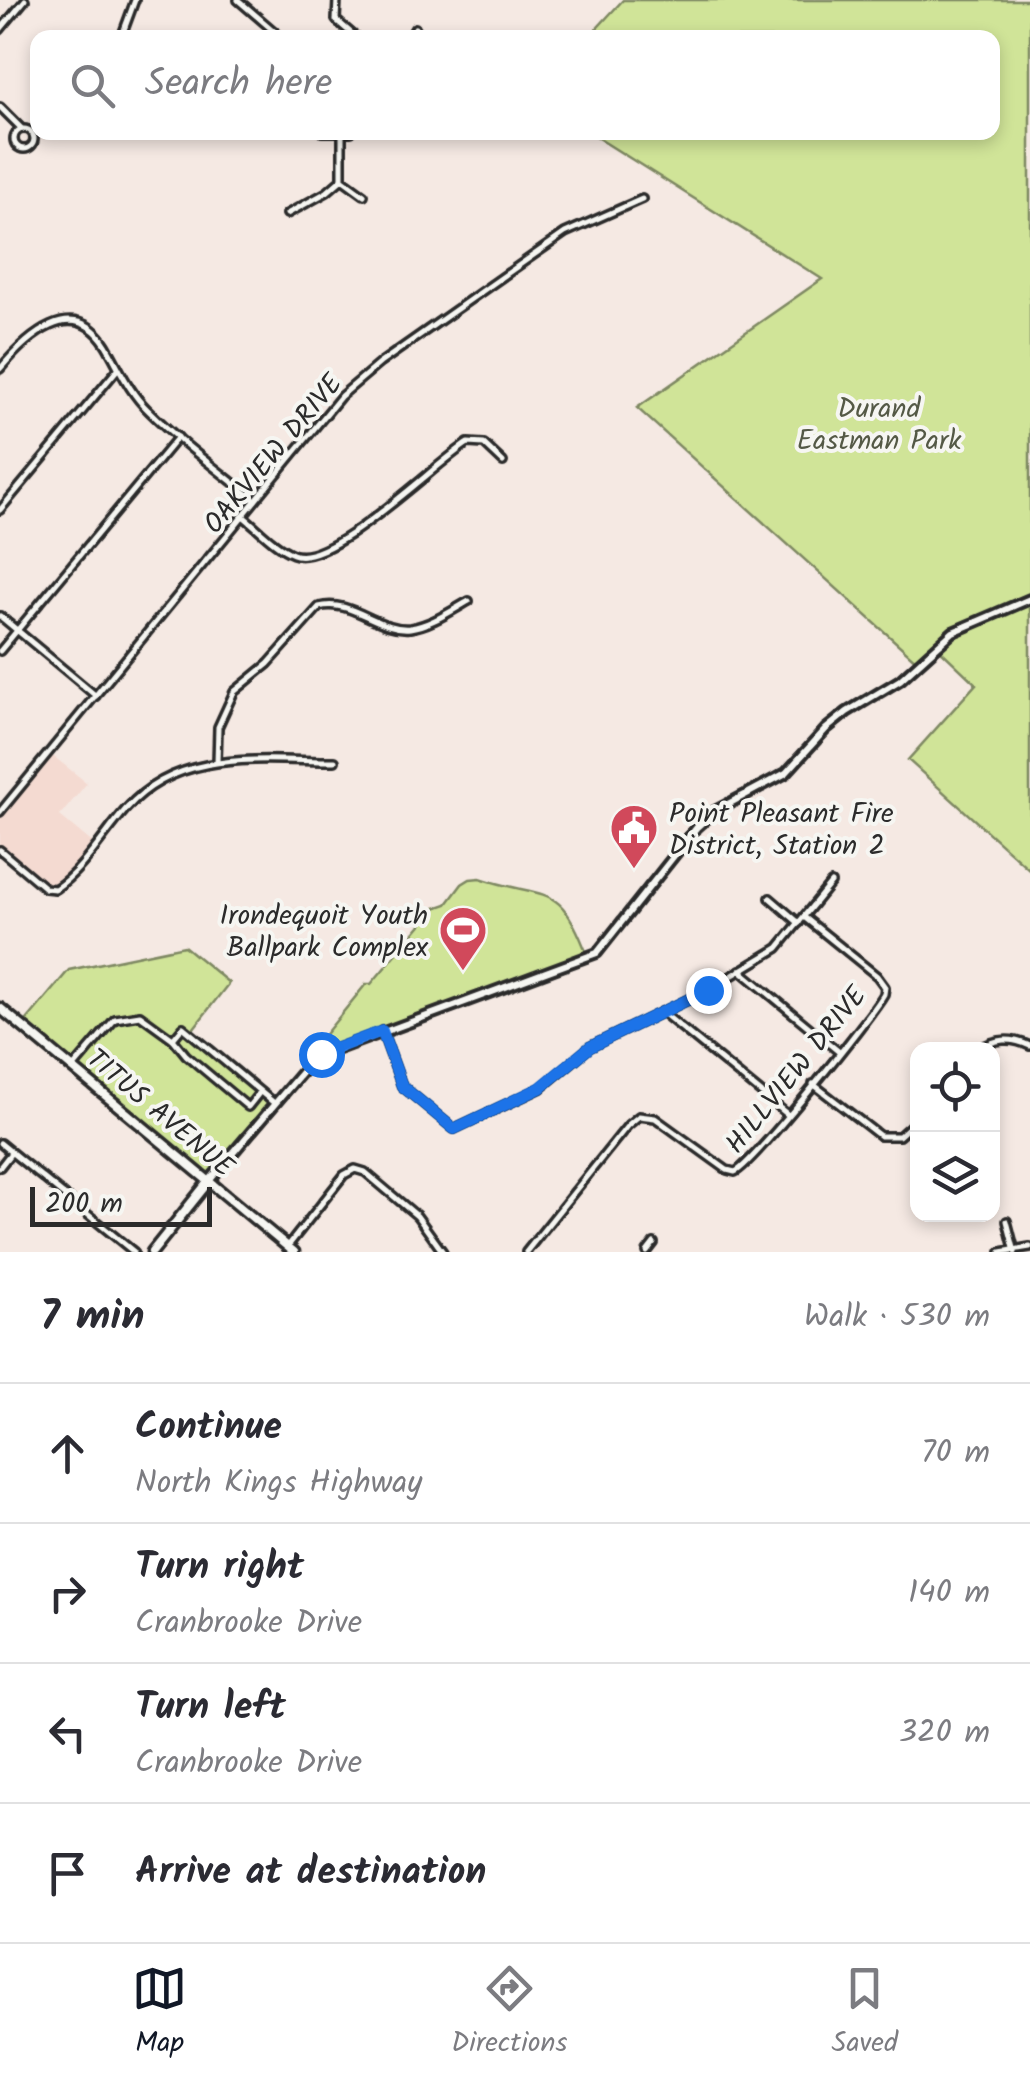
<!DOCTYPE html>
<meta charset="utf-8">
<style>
body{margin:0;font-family:Kalam,sans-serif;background:#f2f2f3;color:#2b2b33}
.controls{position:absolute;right:30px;bottom:30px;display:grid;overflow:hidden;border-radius:20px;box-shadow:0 5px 15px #0003}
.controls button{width:90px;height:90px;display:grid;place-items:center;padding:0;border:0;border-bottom:2px solid #e1e1e2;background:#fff;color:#2b2b33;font:50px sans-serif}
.scale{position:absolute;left:30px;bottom:25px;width:182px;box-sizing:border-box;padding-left:10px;border:5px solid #2b2b2b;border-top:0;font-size:28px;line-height:35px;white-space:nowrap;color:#2b2b2b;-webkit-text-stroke:8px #f6f6f2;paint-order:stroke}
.stop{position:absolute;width:30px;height:30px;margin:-22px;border:8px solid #1a73e8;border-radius:50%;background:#fff}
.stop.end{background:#1a73e8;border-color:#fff;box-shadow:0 2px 10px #0008}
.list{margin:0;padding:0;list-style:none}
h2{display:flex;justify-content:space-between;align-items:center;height:130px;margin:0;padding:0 40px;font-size:42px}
h2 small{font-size:32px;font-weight:400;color:#7c7c81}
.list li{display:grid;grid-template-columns:65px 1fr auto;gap:30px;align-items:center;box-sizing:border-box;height:140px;padding:0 40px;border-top:2px solid #e1e1e2}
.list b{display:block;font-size:38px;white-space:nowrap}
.list p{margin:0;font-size:32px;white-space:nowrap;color:#7c7c81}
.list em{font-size:32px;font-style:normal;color:#7c7c81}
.icon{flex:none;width:55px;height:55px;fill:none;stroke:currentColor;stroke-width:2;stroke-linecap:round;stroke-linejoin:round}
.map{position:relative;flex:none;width:1030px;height:1252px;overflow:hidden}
.search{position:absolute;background:#fff;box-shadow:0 5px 15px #0003;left:30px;right:30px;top:30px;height:110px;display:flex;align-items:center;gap:25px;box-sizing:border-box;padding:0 35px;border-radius:20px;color:#7c7c81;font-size:38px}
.sheet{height:690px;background:#fff}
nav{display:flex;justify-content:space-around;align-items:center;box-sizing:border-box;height:140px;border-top:2px solid #e1e1e2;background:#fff;font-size:28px;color:#7c7c81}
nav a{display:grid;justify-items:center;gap:5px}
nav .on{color:#111827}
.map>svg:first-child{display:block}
.built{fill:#f4dad1}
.green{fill:#d0e498;stroke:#7e8862;stroke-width:2.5}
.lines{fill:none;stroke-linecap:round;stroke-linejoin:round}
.minor-casing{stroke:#2b2b2b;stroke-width:12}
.tertiary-casing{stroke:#2b2b2b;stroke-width:14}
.secondary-casing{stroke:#2b2b2b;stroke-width:15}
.minor{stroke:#f6f6f2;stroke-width:5}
.tertiary{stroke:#f6f6f2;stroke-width:6}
.secondary{stroke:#f6f6f2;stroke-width:8}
.route{stroke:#1a73e8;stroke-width:12}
.labels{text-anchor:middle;stroke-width:8;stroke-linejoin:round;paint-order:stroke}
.park-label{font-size:28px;fill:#545946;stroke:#f6f6f2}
.street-label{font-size:28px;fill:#2b2b2b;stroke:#f6f6f2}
.poi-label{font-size:28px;fill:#2b2b2b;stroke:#f6f6f2;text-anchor:start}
</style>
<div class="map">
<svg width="1030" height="1252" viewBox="0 0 1030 1252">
<rect width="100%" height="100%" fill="#f5e9e3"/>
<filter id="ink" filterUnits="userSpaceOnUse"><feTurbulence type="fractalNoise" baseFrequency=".01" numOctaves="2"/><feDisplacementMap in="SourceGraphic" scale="20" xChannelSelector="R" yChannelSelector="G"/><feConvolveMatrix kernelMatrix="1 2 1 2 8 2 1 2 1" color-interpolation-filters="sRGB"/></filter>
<g filter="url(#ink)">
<path class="built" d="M48,752L87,783L60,816L95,845L61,886L49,889L0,850V812Z"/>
<g class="green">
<path d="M623,0H1030V870L908,760L976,684L936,646L919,663L637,408L822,279L590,133L992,132V38H588Z"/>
<path d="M480,878C548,901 559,879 588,957L312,1059L309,1054L366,984H371L435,908L447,904L462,884L470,879Z"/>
<path d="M184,946L229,983L190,1033L274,1102L209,1181L22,1026L69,970Z"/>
</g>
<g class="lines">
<g class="minor-casing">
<g id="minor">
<path d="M238,0L282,38"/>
<path d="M337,0L336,20L357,38"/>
<path d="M0,30L25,0"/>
<path d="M121,38L135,0"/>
<path d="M409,38L415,28"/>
<path d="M0,107L22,129"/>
<circle cx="24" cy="139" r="10"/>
<path d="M322,132H351"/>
<path d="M342,135V179L364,195"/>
<path d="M287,214L327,192L342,179"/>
<path d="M0,369C26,338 73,293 106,345C119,367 129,392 148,410C181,443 219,471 255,500"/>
<path d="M0,510L117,370"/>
<path d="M243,516C258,528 275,547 293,554C330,569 434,464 468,443L484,444L503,462"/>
<path d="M0,616L96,696"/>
<path d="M0,651L178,437"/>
<path d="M217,762L218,727L234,692L268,664L319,607C351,598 377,631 410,628C431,625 451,611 469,601"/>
<path d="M0,812L341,396L380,363L565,233L642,199"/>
<path d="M0,850L45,888L55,889C83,870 104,834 126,809C180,748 262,761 335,761"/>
<path d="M770,898L799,923"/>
<path d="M740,970L838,1051"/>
<path d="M662,1012L787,1114"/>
<path d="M382,1031L402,1086L454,1129L541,1088L590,1047L708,990L778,948L831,883"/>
<path d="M173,1039L183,1027L274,1103"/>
<path d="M978,1050C995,1038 1011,1037 1030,1046"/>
<path d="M73,1068L115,1019L140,1015L173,1039L186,1055L248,1107L260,1092"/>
<path d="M813,1084L880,1136H899L918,1119"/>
<path d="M0,1143L134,1252"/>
<path d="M0,1167L11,1153"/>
<path d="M1007,1221L1015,1252"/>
<path d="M288,1246L344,1175L355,1169L365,1172L417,1216L443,1252"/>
<path d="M526,1252L628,1125L639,1116L655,1118L727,1170L735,1172C751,1166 872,1016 884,994L885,987L877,976L804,917"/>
<path d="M647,1252L654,1243"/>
<path d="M1001,1252L1030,1247"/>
</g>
</g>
<g class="tertiary-casing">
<path id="tertiary" d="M209,1181L314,1058L597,953L697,827L715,811L786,773L826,729L847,712L900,680L953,632L1030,599"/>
</g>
<g class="secondary-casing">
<g id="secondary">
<path d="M0,1008L294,1252"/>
<path d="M152,1252L209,1181"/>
</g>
</g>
<use href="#minor" class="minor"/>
<use href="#tertiary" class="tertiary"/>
<use href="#secondary" class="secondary"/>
</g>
</g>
<g class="lines" filter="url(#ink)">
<path class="route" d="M321,1054L382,1031L402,1086L454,1129L540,1088L590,1047L708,990"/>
</g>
<defs>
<g id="civic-pin" transform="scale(2.5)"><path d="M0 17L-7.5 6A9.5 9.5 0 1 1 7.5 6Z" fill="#d1495b" stroke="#f6f6f2"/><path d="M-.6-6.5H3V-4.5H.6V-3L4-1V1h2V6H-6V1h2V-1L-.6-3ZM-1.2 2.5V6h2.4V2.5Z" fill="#fff"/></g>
<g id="stadium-pin" transform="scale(2.5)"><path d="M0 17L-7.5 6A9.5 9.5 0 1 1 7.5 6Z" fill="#d1495b" stroke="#f6f6f2"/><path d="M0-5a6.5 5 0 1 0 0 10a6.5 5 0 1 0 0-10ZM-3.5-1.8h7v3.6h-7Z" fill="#fff"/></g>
</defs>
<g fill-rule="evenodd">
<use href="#civic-pin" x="634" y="828"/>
<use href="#stadium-pin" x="463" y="930"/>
</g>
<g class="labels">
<g class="park-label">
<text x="879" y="417">Durand<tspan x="879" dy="32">Eastman Park</tspan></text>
</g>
<g class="street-label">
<text transform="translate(272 453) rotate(-50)" y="10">OAKVIEW DRIVE</text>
<text transform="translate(795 1069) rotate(-51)" y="10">HILLVIEW DRIVE</text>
<text transform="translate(161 1112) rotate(40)" y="10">TITUS AVENUE</text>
</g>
<g class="poi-label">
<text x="669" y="822">Point Pleasant Fire<tspan x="669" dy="32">District, Station 2</tspan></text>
<text x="428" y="924" text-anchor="end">Irondequoit Youth<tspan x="428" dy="32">Ballpark Complex</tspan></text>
</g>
</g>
</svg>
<div class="controls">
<button><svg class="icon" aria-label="locate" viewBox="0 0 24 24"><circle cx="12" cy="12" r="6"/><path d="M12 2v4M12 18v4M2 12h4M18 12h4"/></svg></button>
<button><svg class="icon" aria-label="layers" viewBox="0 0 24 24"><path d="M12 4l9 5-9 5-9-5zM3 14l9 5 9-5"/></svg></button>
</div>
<div class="scale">200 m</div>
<div class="stop" style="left:321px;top:1054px"></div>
<div class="stop end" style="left:708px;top:990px"></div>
<div class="search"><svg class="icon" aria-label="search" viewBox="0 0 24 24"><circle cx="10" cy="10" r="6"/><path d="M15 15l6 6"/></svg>Search here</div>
</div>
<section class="sheet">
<h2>7 min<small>Walk · 530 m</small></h2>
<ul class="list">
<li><svg class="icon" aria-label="ahead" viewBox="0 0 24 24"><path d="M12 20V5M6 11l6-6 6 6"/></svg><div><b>Continue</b><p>North Kings Highway</p></div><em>70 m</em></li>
<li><svg class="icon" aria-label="right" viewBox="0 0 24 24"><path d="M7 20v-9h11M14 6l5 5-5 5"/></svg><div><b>Turn right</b><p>Cranbrooke Drive</p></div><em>140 m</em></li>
<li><svg class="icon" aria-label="left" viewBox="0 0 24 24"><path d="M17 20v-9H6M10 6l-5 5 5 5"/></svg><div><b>Turn left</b><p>Cranbrooke Drive</p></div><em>320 m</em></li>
<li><svg class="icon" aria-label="arrive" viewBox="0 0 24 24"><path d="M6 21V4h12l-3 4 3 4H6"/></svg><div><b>Arrive at destination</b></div></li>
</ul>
</section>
<nav>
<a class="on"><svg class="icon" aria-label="map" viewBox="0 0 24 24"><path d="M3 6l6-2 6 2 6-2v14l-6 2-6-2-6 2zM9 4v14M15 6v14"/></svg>Map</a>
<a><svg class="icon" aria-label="directions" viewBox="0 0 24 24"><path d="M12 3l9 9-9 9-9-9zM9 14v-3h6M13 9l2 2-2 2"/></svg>Directions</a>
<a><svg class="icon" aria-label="saved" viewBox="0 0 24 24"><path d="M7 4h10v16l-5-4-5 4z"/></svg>Saved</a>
</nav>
